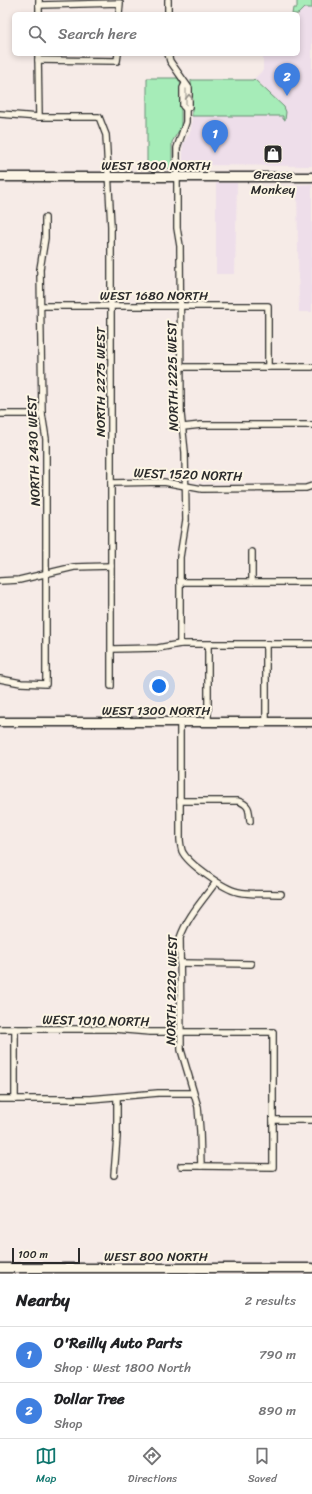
<!DOCTYPE html>
<meta charset="utf-8">
<style>
body{margin:0;font-family:Sriracha,sans-serif;background:#f6f6f6;color:#202124}
.scale{position:absolute;left:12px;bottom:10px;width:68px;box-sizing:border-box;padding-left:4px;border:2px solid #2b2b2b;border-top:0;font-size:11px;line-height:14px;white-space:nowrap;color:#2b2b2b;-webkit-text-stroke:3px #fcf5e5;paint-order:stroke}
.you{position:absolute;left:159px;top:686px;width:14px;height:14px;margin:-10px;border:3px solid #fff;border-radius:50%;background:#1a73e8;box-shadow:0 0 0 6px #1a73e833}
.badge{display:grid;place-items:center;width:26px;height:26px;border-radius:50%;background:#0f766e;color:#fff;font-size:13px;font-weight:700}
.pin{position:absolute;translate:-50% -33px;filter:drop-shadow(0 1px 2px #0008)}
.pin::after{content:'';position:absolute;top:21px;width:14px;height:12px;background:inherit;clip-path:polygon(0 0,100% 0,50% 100%)}
.list{margin:0;padding:0;list-style:none}
h2{display:flex;justify-content:space-between;align-items:center;height:52px;margin:0;padding:0 16px;font-size:17px}
h2 small{font-size:13px;font-weight:400;color:#757577}
.list li{display:grid;grid-template-columns:26px 1fr auto;gap:12px;align-items:center;box-sizing:border-box;height:56px;padding:0 16px;border-top:1px solid #e0e0e0}
.list b{display:block;font-size:15px;white-space:nowrap}
.list p{margin:0;font-size:13px;white-space:nowrap;color:#757577}
.list em{font-size:13px;font-style:normal;color:#757577}
.icon{flex:none;width:22px;height:22px;fill:none;stroke:currentColor;stroke-width:2;stroke-linecap:round;stroke-linejoin:round}
.map{position:relative;flex:none;width:312px;height:1274px;overflow:hidden}
.search{position:absolute;background:#fff;box-shadow:0 2px 6px #0003;left:12px;right:12px;top:12px;height:44px;display:flex;align-items:center;gap:10px;box-sizing:border-box;padding:0 14px;border-radius:6px;color:#757577;font-size:15px}
.sheet{height:164px;background:#fff}
nav{display:flex;justify-content:space-around;align-items:center;box-sizing:border-box;height:56px;border-top:1px solid #e0e0e0;background:#fff;font-size:11px;color:#757577}
nav a{display:grid;justify-items:center;gap:2px}
nav .on{color:#0f766e}
.map>svg:first-child{display:block}
.built{fill:#eedeea}
.green{fill:#a6ecb8;stroke:#688c72}
.lines{fill:none;stroke-linecap:round;stroke-linejoin:round}
.street-casing{stroke:#2b2b2b;stroke-width:8}
.secondary-casing{stroke:#2b2b2b;stroke-width:11}
.street{stroke:#fcf5e5;stroke-width:5.5}
.secondary{stroke:#fcf5e5;stroke-width:8}
.oneway{stroke:#949088}
.labels{text-anchor:middle;stroke-width:4;stroke-linejoin:round;paint-order:stroke}
.street-label{font-size:13px;fill:#2b2b2b;stroke:#fcf5e5}
.poi-label{font-size:13px;fill:#2b2b2b;stroke:#fcf5e5}
</style>
<div class="map">
<svg width="312" height="1274" viewBox="0 0 312 1274">
<rect width="100%" height="100%" fill="#f6ebe7"/>
<filter id="ink" filterUnits="userSpaceOnUse"><feTurbulence type="fractalNoise" baseFrequency=".025" numOctaves="2"/><feDisplacementMap in="SourceGraphic" scale="8" xChannelSelector="R" yChannelSelector="G"/><feConvolveMatrix kernelMatrix="1 2 1 2 8 2 1 2 1" color-interpolation-filters="sRGB"/></filter>
<g filter="url(#ink)">
<g class="built">
<path d="M304,8H312V166L183,165V145L191,130L192,116H283V119H285L263,86L254,79L263,70V54H298V14Z"/>
<path d="M216,183H237L235,274H216Z"/>
<path d="M312,184V312H299L297,185Z"/>
</g>
<g class="green">
<path d="M297,0H312V8H304L298,14H292L293,8H297Z"/>
<path d="M147,78H178L181,85V127L172,142V168L147,170Z"/>
<path d="M254,79L284,107L286,112L285,120L283,119V116H192L191,80H253Z"/>
</g>
<g class="lines">
<g class="street-casing">
<g id="street">
<path d="M168,0V14"/>
<path d="M39,5L120,3L119,14"/>
<path d="M39,14V0"/>
<path d="M38,54L39,117"/>
<path d="M168,54L170,61L189,88V107L186,109"/>
<path d="M38,60L117,61L118,54"/>
<path d="M0,114L39,117H99L106,135L111,226V686"/>
<path d="M41,306H268V367"/>
<path d="M181,367H312"/>
<path d="M0,414H42"/>
<path d="M183,427L201,425H312"/>
<path d="M111,483L164,482L202,489L306,488L312,486"/>
<path d="M0,581L19,580L74,567L111,566"/>
<path d="M180,582H312"/>
<path d="M252,582V552"/>
<path d="M180,644V557L186,520L185,452L181,414L180,246L177,228V148L186,122V109L183,106V88L185,84"/>
<path d="M266,644V722"/>
<path d="M208,645V722"/>
<path d="M112,649L158,648L180,644H312"/>
<path d="M0,679L21,683L46,684V439L42,414L40,269L45,238V218"/>
<path d="M180,722V839C180,843 181,847 182,851C188,864 224,889 238,892C251,895 267,893 281,894"/>
<path d="M180,801H238C250,805 249,810 250,821"/>
<path d="M180,963L251,964"/>
<path d="M0,1029H114L150,1032H273V1167L201,1166"/>
<path d="M15,1029V1099"/>
<path d="M0,1099H91L158,1093H193"/>
<path d="M273,1120H312"/>
<path d="M181,1166H201L200,1131L198,1107L181,1050L180,938C187,917 203,900 216,882"/>
<path d="M114,1175L117,1137V1097"/>
</g>
</g>
<g class="secondary-casing">
<g id="secondary">
<path d="M0,177H312"/>
<path d="M0,722H312"/>
<path d="M0,1268H312"/>
</g>
</g>
<use href="#street" class="street"/>
<use href="#secondary" class="secondary"/>
</g>
<defs><path id="oneway-chevron" d="M-2-3.5L2.5 0L-2 3.5" fill="none" stroke-width="1.6" stroke-linecap="round" stroke-linejoin="round"/></defs>
<use class="oneway" href="#oneway-chevron" transform="translate(189 97) rotate(-90)"/>
</g>
<defs>
<g id="shop-square" transform="scale(1)"><rect x="-9" y="-9" width="18" height="18" rx="4" fill="#2b2b2b" stroke="#fcf5e5"/><path d="M-5-2.5h2.3a2.7 3.5 0 0 1 5.4 0H5L5.5 6h-11ZM-1.5-2.5h3a1.5 2.3 0 0 0-3 0Z" fill="#fff"/></g>
</defs>
<g fill-rule="evenodd">
<use href="#shop-square" x="273" y="154"/>
</g>
<g class="labels">
<g class="street-label">
<text x="156" y="170">WEST 1800 NORTH</text>
<text x="154" y="300">WEST 1680 NORTH</text>
<text transform="translate(172 376) rotate(-91)" y="5">NORTH 2225 WEST</text>
<text transform="translate(100 382) rotate(-90)" y="5">NORTH 2275 WEST</text>
<text transform="translate(33 451) rotate(-92)" y="5">NORTH 2430 WEST</text>
<text transform="translate(188 474) rotate(2)" y="5">WEST 1520 NORTH</text>
<text x="156" y="715">WEST 1300 NORTH</text>
<text transform="translate(171 990) rotate(-89)" y="5">NORTH 2220 WEST</text>
<text transform="translate(96 1020) rotate(1)" y="5">WEST 1010 NORTH</text>
<text x="156" y="1261">WEST 800 NORTH</text>
</g>
<g class="poi-label">
<text x="273" y="179">Grease<tspan x="273" dy="15">Monkey</tspan></text>
</g>
</g>
</svg>
<div class="scale">100 m</div>
<div class="you"></div>
<div class="pin badge" style="left:215px;top:153px;background:#3f7fe0">1</div>
<div class="pin badge" style="left:287px;top:96px;background:#3f7fe0">2</div>
<div class="search"><svg class="icon" aria-label="search" viewBox="0 0 24 24"><circle cx="10" cy="10" r="6"/><path d="M15 15l6 6"/></svg>Search here</div>
</div>
<section class="sheet">
<h2>Nearby<small>2 results</small></h2>
<ul class="list">
<li><span class="badge" style="background:#3f7fe0">1</span><div><b>O'Reilly Auto Parts</b><p>Shop · West 1800 North</p></div><em>790 m</em></li>
<li><span class="badge" style="background:#3f7fe0">2</span><div><b>Dollar Tree</b><p>Shop</p></div><em>890 m</em></li>
</ul>
</section>
<nav>
<a class="on"><svg class="icon" aria-label="map" viewBox="0 0 24 24"><path d="M3 6l6-2 6 2 6-2v14l-6 2-6-2-6 2zM9 4v14M15 6v14"/></svg>Map</a>
<a><svg class="icon" aria-label="directions" viewBox="0 0 24 24"><path d="M12 3l9 9-9 9-9-9zM9 14v-3h6M13 9l2 2-2 2"/></svg>Directions</a>
<a><svg class="icon" aria-label="saved" viewBox="0 0 24 24"><path d="M7 4h10v16l-5-4-5 4z"/></svg>Saved</a>
</nav>
